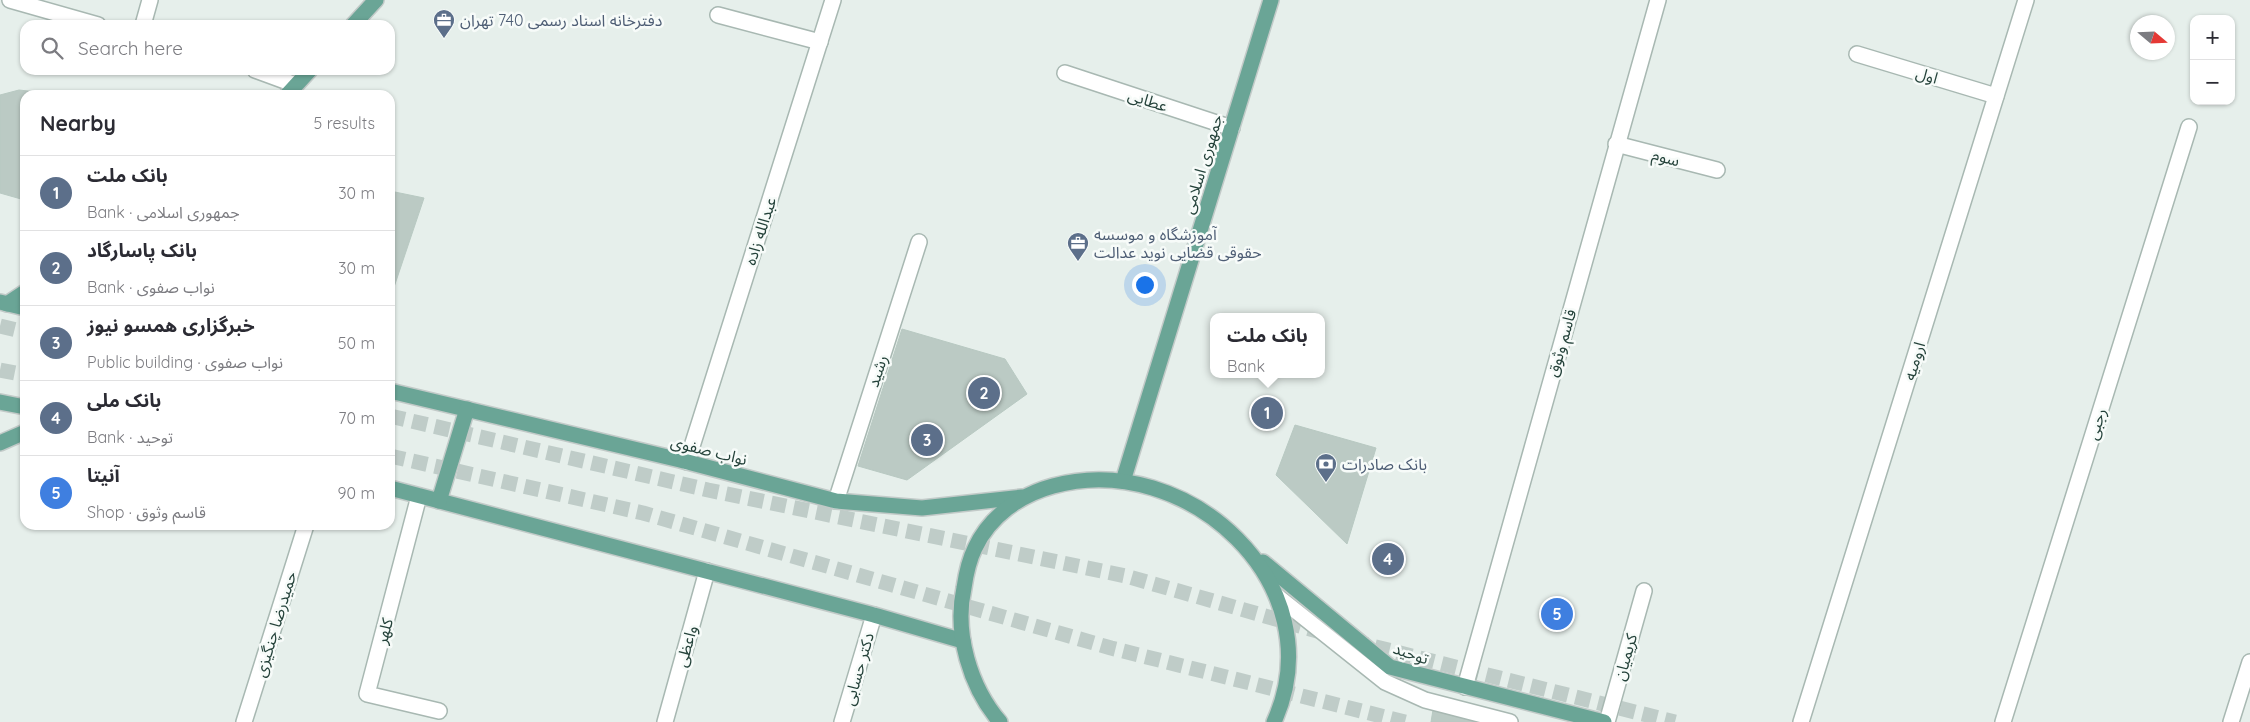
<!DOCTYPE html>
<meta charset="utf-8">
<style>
body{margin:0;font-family:Quicksand,"Noto Sans Arabic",sans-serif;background:#f7f7f7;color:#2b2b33}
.controls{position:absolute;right:15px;top:15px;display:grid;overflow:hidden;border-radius:10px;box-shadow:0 1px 4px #0004}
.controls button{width:45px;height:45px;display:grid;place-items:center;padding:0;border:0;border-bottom:1px solid #e1e1e2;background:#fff;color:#2b2b33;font:25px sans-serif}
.compass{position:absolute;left:2130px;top:15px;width:45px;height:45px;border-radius:50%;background:#fff;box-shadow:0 1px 4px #0004;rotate:109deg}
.you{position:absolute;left:1144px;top:284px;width:18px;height:18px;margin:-12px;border:4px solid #fff;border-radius:50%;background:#1a73e8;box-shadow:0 0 0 8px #1a73e833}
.badge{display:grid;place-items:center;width:32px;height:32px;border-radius:50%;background:#855347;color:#fff;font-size:16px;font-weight:700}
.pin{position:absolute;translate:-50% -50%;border:2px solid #fff;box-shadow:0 1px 5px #0006}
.popup{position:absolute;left:1210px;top:313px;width:115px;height:65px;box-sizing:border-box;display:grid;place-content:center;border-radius:10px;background:#fff;filter:drop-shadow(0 1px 4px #0005);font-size:16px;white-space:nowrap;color:#7c7c81}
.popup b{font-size:19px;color:#2b2b33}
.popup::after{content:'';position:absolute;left:50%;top:100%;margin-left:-10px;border:10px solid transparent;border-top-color:#fff}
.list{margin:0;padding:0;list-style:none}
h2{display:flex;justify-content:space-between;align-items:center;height:65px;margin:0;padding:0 20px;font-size:21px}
h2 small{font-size:16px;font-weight:400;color:#7c7c81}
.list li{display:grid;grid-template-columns:32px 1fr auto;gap:15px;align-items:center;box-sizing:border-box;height:75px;padding:0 20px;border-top:1px solid #e1e1e2}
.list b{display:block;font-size:19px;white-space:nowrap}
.list p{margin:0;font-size:16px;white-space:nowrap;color:#7c7c81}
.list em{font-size:16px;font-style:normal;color:#7c7c81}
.icon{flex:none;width:28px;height:28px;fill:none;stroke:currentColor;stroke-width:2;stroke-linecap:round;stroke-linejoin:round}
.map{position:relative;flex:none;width:2250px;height:722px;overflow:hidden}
.search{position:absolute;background:#fff;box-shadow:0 1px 4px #0004;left:20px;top:20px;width:375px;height:55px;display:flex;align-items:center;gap:12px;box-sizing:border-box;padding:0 18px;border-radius:15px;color:#7c7c81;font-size:19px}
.panel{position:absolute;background:#fff;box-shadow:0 1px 4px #0004;left:20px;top:90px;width:375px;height:440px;border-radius:15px}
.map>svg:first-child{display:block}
.building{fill:#bbcac4;stroke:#b8c9c2}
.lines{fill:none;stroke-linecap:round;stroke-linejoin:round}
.highway-tunnel{stroke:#bfccc8;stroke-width:15;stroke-dasharray:15 8;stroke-linecap:butt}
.minor-casing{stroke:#a8b8b2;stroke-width:18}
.major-casing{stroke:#c2cac8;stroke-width:18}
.minor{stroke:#fff;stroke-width:15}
.major{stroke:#6aa596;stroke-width:15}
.labels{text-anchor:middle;stroke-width:5;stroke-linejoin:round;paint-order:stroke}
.service-label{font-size:16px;fill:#4e5e75;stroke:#f7fbf9;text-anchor:start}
.street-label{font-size:16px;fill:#24423a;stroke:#f7fbf9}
</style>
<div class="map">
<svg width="2250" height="722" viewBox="0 0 2250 722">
<rect width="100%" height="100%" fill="#e6efeb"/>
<g class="building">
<path d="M19,90L37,92L44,95H25V198L21,199L0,193V95Z"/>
<path d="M390,191L424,198L390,299Z"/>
<path d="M902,329L1005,359L1027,394L907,480L858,466Z"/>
<path d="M1295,425L1376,448L1347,544L1276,475Z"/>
<path d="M1433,710L1479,722H1431Z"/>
</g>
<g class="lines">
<g class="highway-tunnel">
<path d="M0,326L25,332"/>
<path d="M0,370L25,375"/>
<path d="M390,416L708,490L1126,576L1352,641L1675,722"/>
<path d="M390,456L643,513L1111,648L1405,722"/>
</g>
<g class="minor-casing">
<g id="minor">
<path d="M10,0L98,25"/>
<path d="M718,15L820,42"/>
<path d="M143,25L150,0"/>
<path d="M1857,54L1996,96"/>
<path d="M255,70L296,85"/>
<path d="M1065,73L1232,128"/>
<path d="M1616,144L1717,170"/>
<path d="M687,462L833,0"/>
<path d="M419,496L367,694L439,711"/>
<path d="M836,501L919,242"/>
<path d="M1277,596L1385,682L1425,700L1510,722"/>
<path d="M1465,687L1658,0"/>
<path d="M244,722L306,525"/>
<path d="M665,722L707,571"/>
<path d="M842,722L874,615"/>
<path d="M1607,722L1644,591"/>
<path d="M1801,722L2026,0"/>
<path d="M2003,722L2189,127"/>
<path d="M2231,722L2250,662"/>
</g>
</g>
<g class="major-casing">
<g id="major">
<path d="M353,25L376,0"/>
<path d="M287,95L310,70"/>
<path d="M0,302L25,308"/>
<path d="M7,304L25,292"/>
<path d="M390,391L680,460L836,501L922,508L1022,497"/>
<path d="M0,402L25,407"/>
<path d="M0,443L25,432"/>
<path d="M1123,481L1271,0"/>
<path d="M390,488L874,615L963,641"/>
<path d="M439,501L467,409"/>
<path d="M1263,562L1390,667L1604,722"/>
<path d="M1000,722C970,687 954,633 964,588C966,574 969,560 975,548C990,516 1020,495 1053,486C1187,449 1336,585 1274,722"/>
</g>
</g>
<use href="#minor" class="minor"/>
<use href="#major" class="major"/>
</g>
<defs>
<g id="office-pin" transform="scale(1.125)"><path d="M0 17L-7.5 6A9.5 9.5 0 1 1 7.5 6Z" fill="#5c6f8a" stroke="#f7fbf9"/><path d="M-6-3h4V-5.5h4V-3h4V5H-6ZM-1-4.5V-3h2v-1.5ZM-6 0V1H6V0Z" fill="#fff"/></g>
<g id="bank-pin" transform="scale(1.125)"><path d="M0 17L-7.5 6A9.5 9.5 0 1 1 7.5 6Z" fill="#5c6f8a" stroke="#f7fbf9"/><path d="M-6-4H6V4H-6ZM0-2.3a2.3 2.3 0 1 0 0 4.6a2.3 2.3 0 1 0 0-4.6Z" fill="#fff"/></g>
</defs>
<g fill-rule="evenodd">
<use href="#office-pin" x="444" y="20"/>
<use href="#office-pin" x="1078" y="243"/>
<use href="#bank-pin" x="1326" y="464"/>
</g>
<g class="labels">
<g class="service-label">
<text x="460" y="26">دفترخانه اسناد رسمی 740 تهران</text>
<text x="1094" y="240">آموزشگاه و موسسه<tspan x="1094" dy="18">حقوقی قضایی نوید عدالت</tspan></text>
<text x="1342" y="470">بانک صادرات</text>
</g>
<g class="street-label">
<text transform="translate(1927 75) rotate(17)" y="6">اول</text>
<text transform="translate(1148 100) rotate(18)" y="6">عطایی</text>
<text transform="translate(1666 157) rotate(15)" y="6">سوم</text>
<text transform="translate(1202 164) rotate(-73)" y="6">جمهوری اسلامی</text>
<text transform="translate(760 231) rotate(-72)" y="6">عبدالله زاده</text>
<text transform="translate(1561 343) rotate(-74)" y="6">قاسم وثوق</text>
<text transform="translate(1914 361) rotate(-73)" y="6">ارومیه</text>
<text transform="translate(877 371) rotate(-72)" y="6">رشید</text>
<text transform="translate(2096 424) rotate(-73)" y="6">رجبی</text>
<text transform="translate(709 450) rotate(14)" y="6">نواب صفوی</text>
<text transform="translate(275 624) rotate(-73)" y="6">حمیدرضا چنگیزی</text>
<text transform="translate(384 631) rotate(-75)" y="6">کلهر</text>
<text transform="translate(686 646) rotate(-74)" y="6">واعظی</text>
<text transform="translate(1411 653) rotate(19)" y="6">توحید</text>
<text transform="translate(1625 657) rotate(-74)" y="6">کریمیان</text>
<text transform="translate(858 669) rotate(-74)" y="6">دکتر حسابی</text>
</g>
</g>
</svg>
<div class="controls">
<button>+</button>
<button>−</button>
</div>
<svg class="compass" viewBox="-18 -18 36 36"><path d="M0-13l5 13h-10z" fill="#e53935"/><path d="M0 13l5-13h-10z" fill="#7c7c81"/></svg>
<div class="you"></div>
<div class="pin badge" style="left:1267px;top:413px;background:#5c6f8a">1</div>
<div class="popup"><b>بانک ملت</b>Bank</div>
<div class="pin badge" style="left:984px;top:393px;background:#5c6f8a">2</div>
<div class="pin badge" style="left:927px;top:440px;background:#5c6f8a">3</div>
<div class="pin badge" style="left:1388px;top:559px;background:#5c6f8a">4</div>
<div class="pin badge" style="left:1557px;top:614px;background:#3f7fe0">5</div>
<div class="search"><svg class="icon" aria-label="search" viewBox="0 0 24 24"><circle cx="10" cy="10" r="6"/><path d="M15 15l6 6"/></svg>Search here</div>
<section class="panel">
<h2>Nearby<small>5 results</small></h2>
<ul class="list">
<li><span class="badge" style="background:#5c6f8a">1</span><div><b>بانک ملت</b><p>Bank · جمهوری اسلامی</p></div><em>30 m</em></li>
<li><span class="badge" style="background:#5c6f8a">2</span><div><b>بانک پاسارگاد</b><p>Bank · نواب صفوی</p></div><em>30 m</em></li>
<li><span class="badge" style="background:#5c6f8a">3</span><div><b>خبرگزاری همسو نیوز</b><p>Public building · نواب صفوی</p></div><em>50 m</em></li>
<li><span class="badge" style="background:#5c6f8a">4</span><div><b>بانک ملی</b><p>Bank · توحید</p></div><em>70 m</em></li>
<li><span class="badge" style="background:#3f7fe0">5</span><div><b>آنیتا</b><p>Shop · قاسم وثوق</p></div><em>90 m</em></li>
</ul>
</section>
</div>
